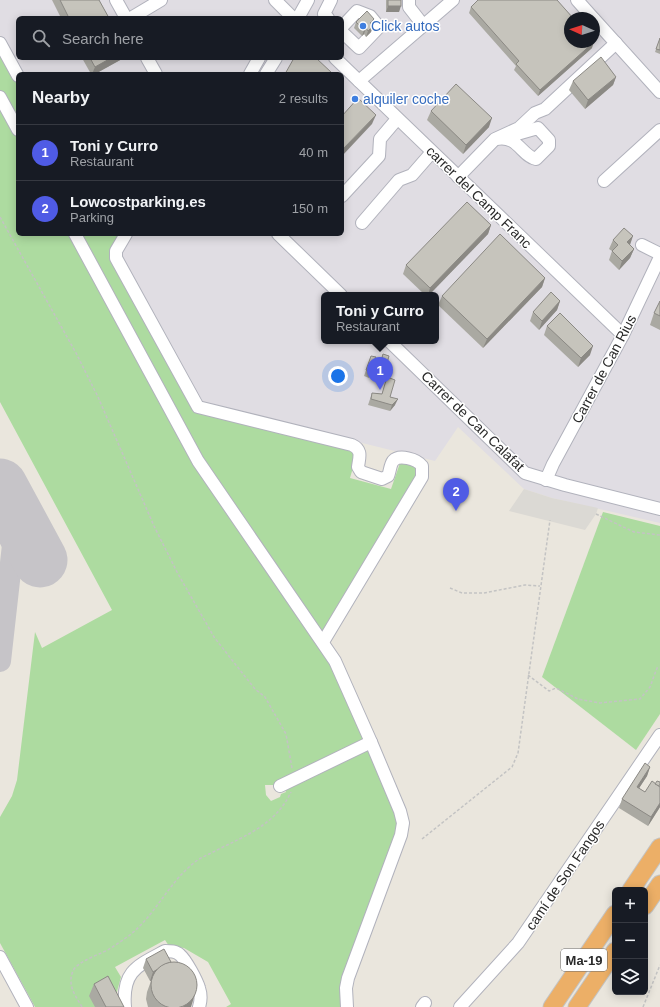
<!DOCTYPE html>
<meta charset="utf-8">
<style>
body{margin:0;font-family:Helvetica,sans-serif;background:#242831;color:#f1f3f6}
.controls{position:absolute;right:12px;bottom:12px;display:grid;overflow:hidden;border-radius:6px;box-shadow:0 2px 10px #0003}
.controls button{width:36px;height:36px;display:grid;place-items:center;padding:0;border:0;border-bottom:1px solid #363941;background:#171b24;color:#f1f3f6;font:20px sans-serif}
.compass{position:absolute;left:564px;top:12px;width:36px;height:36px;border-radius:50%;background:#171b24;box-shadow:0 2px 10px #0003;rotate:273deg}
.you{position:absolute;left:338px;top:376px;width:14px;height:14px;margin:-10px;border:3px solid #fff;border-radius:50%;background:#1a73e8;box-shadow:0 0 0 6px #1a73e833}
.badge{display:grid;place-items:center;width:26px;height:26px;border-radius:50%;background:#4f5be5;color:#fff;font-size:13px;font-weight:700}
.pin{position:absolute;translate:-50% -33px;filter:drop-shadow(0 1px 2px #0008)}
.pin::after{content:'';position:absolute;top:21px;width:14px;height:12px;background:inherit;clip-path:polygon(0 0,100% 0,50% 100%)}
.popup{position:absolute;left:321px;top:292px;width:118px;height:52px;box-sizing:border-box;display:grid;place-content:center;border-radius:6px;background:#171b24;filter:drop-shadow(0 1px 3px #0005);font-size:13px;white-space:nowrap;color:#9ea1a6}
.popup b{font-size:15px;color:#f1f3f6}
.popup::after{content:'';position:absolute;left:50%;top:100%;margin-left:-8px;border:8px solid transparent;border-top-color:#171b24}
.list{margin:0;padding:0;list-style:none}
h2{display:flex;justify-content:space-between;align-items:center;height:52px;margin:0;padding:0 16px;font-size:17px}
h2 small{font-size:13px;font-weight:400;color:#9ea1a6}
.list li{display:grid;grid-template-columns:26px 1fr auto;gap:12px;align-items:center;box-sizing:border-box;height:56px;padding:0 16px;border-top:1px solid #363941}
.list b{display:block;font-size:15px;white-space:nowrap}
.list p{margin:0;font-size:13px;white-space:nowrap;color:#9ea1a6}
.list em{font-size:13px;font-style:normal;color:#9ea1a6}
.icon{flex:none;width:22px;height:22px;fill:none;stroke:currentColor;stroke-width:2;stroke-linecap:round;stroke-linejoin:round}
.map{position:relative;flex:none;width:660px;height:1007px;overflow:hidden}
.search{position:absolute;background:#171b24;box-shadow:0 2px 10px #0003;left:16px;top:16px;width:328px;height:44px;display:flex;align-items:center;gap:10px;box-sizing:border-box;padding:0 14px;border-radius:6px;color:#9ea1a6;font-size:15px}
.panel{position:absolute;background:#171b24;box-shadow:0 2px 10px #0003;left:16px;top:72px;width:328px;height:164px;border-radius:6px}
.map>svg:first-child{display:block}
.industrial{fill:#e0dde3;fill-rule:evenodd}
.green{fill:#addba0}
.plaza{fill:#dbd9d4}
.lines{fill:none;stroke-linecap:round;stroke-linejoin:round}
.taxiway{stroke:#c6c4c8;stroke-width:22}
.runway{stroke:#c6c4c8;stroke-width:55}
.minor-casing{stroke:#b1b2bc;stroke-width:14}
.highway-casing{stroke:#c3c3c3;stroke-width:19}
.path{stroke:#c3c3c3;stroke-width:1.5;stroke-dasharray:3 2;stroke-linecap:butt}
.minor{stroke:#fff;stroke-width:12}
.highway{stroke:#ecaf67;stroke-width:17}
.wall{fill:#aaa9a2}
.shaded-wall{fill:#8b8984}
.building{fill:#c6c4bc;stroke:#8b8984}
.shop-dot{fill:#3f7fe0;stroke:#fff;stroke-width:1.5}
.labels{text-anchor:middle;stroke-width:3;stroke-linejoin:round;paint-order:stroke}
.shield{fill:#fff;stroke:#6a6a6a;stroke-width:1}
.shield-label{font-size:13px;font-weight:bold;fill:#2a2a2a}
.shop-label{font-size:14px;fill:#366cbe;stroke:#fff;text-anchor:start}
.street-label{font-size:14px;fill:#2a2a2a;stroke:#fff}
</style>
<div class="map">
<svg width="660" height="1007" viewBox="0 0 660 1007">
<rect width="100%" height="100%" fill="#eae6dd"/>
<path class="industrial" d="M0,0H660V523L552,498L524,489L458,427L435,461L200,403L119,253L130,234H342V74H21L0,35ZM18,18H342V58H18ZM570,18H594V42H570ZM324,295H436V341H324Z"/>
<g class="green">
<path d="M0,47L18,79V123L0,90Z"/>
<path d="M0,105L18,138V234H70L189,454L335,668L367,741L277,785H265L266,795L271,801L280,797L281,794L286,792L284,787L368,745L400,821L340,1007H226L231,1004L208,962L184,948L169,946L165,940L115,967L121,977L116,995L95,1007H35L0,943V817L12,796L17,780L35,632L42,648L112,610L0,402Z"/>
<path d="M78,234H124L115,249L194,405L348,446L356,457L350,478L391,489L400,463L404,460L420,469L322,634L200,458Z"/>
<path d="M603,512L660,526V714L636,750L542,677Z"/>
</g>
<path class="plaza" d="M524,489L552,498L598,508L596,514L585,530L509,511Z"/>
<g class="lines">
<path class="taxiway" d="M0,661L14,536V521L9,503"/>
<path class="runway" d="M0,486L40,560"/>
<g class="minor-casing">
<g id="minor">
<path d="M116,0L126,18"/>
<path d="M275,0L293,18"/>
<path d="M409,0V7L423,25"/>
<path d="M577,0L593,18"/>
<path d="M131,18L161,0"/>
<path d="M298,18L308,0"/>
<path d="M328,18L324,14L331,0"/>
<path d="M594,19L660,92"/>
<path d="M342,27L357,11L370,16L379,27L359,48L342,32"/>
<path d="M0,43L18,76"/>
<path d="M147,58L156,74"/>
<path d="M335,58L623,335"/>
<path d="M250,74L259,58"/>
<path d="M266,74L276,58"/>
<path d="M359,81L453,0"/>
<path d="M0,97L18,130"/>
<path d="M496,139C501,138 507,138 512,141C521,146 526,157 536,159L549,146V140L538,128L517,134L512,133"/>
<path d="M458,177L495,139L519,128L535,113L545,109L616,43"/>
<path d="M604,181L660,130"/>
<path d="M342,196L379,156L380,139L397,119"/>
<path d="M362,223L399,180L412,175L432,152"/>
<path d="M75,234L198,461L335,661L371,742"/>
<path d="M126,234L116,251V258L198,407L352,445C363,450 359,458 358,467L361,472L382,479L388,476C390,472 390,465 393,461C399,454 417,459 422,466V477L323,642"/>
<path d="M278,234L341,295"/>
<path d="M642,245L660,254"/>
<path d="M389,341L525,473L565,485L660,509"/>
<path d="M546,480L553,464L623,335L660,257"/>
<path d="M280,786L371,742L400,811L403,823L401,835L348,978L346,988L347,1007"/>
<path d="M0,957L27,1007"/>
<path d="M125,1007C122,971 137,966 165,951C170,951 176,951 180,955C186,960 197,981 199,988C201,994 201,1001 199,1007"/>
<path d="M422,1007L425,1003"/>
<path d="M460,1007L518,943L660,735"/>
</g>
</g>
<g class="highway-casing">
<g id="highway">
<path d="M631,890L660,847"/>
<path d="M645,906L660,884"/>
<path d="M552,1007L615,914"/>
<path d="M577,1007L615,951"/>
</g>
</g>
<g class="path">
<path d="M0,217L76,353L98,397L154,526L177,572L214,637L243,674L255,689L265,697L286,734L292,768"/>
<path d="M596,514L634,532L660,535"/>
<path d="M450,588L462,593H484L525,585L540,586"/>
<path d="M528,675L549,691L556,688L578,699L600,703L640,699L650,687L657,668L660,667"/>
<path d="M422,839L512,767L518,753L550,520"/>
<path d="M82,1007C75,995 67,985 73,971C77,961 102,954 111,948C118,943 125,939 131,934C156,914 169,882 195,862C201,857 210,854 217,850C247,835 276,824 291,792"/>
<path d="M643,1007L660,965"/>
</g>
<use href="#minor" class="minor"/>
<use href="#highway" class="highway"/>
</g>
<g class="wall">
<path d="M52,0H99L109,18H61Z"/>
<path d="M386,0H401L399,12H386Z"/>
<path d="M471,7L592,48L538,96L514,70L516,66L469,13Z"/>
<path d="M356,22L373,26L371,32L366,37L364,34L362,36L354,28Z"/>
<path d="M660,38V54L655,52Z"/>
<path d="M82,58H123L122,59L95,74H91Z"/>
<path d="M616,77L613,85L585,109L569,90L573,81Z"/>
<path d="M431,111L489,127L463,154L427,120Z"/>
<path d="M491,225L488,234L429,295H425L403,274L406,265Z"/>
<path d="M613,240L630,245L634,249L630,258L619,270L609,260L612,251L609,249Z"/>
<path d="M545,278L542,287L483,348L438,305L442,296Z"/>
<path d="M560,301L557,310L539,330L530,321L533,312Z"/>
<path d="M660,301V330L650,325L654,313Z"/>
<path d="M547,326L590,355L578,367L544,335Z"/>
<path d="M383,354L389,356L386,366L380,364Z"/>
<path d="M371,356L372,372L369,378L364,376Z"/>
<path d="M387,377L390,397L395,405L390,411L368,405L372,393L382,394Z"/>
<path d="M650,767L647,776L639,788L645,792L655,784L660,782L659,786L660,807L648,826L619,808L622,799Z"/>
<path d="M146,959L191,1007H148L146,999L147,992L151,981H150L143,968Z"/>
<path d="M94,984L124,1007H95L89,996Z"/>
</g>
<g class="shaded-wall">
<path d="M388,6H401L399,12H386Z"/>
<path d="M374,19L372,25L370,23Z"/>
<path d="M373,26L371,32L366,37L368,31Z"/>
<path d="M366,28L364,34L362,36L364,30Z"/>
<path d="M594,42L592,48L538,96L540,90Z"/>
<path d="M111,58H123L122,59L95,74H92L95,67Z"/>
<path d="M616,77L613,85L585,109L588,100Z"/>
<path d="M376,115L372,124L342,156V150Z"/>
<path d="M492,118L489,127L463,154L466,145Z"/>
<path d="M491,225L488,234L429,295H428L430,288Z"/>
<path d="M633,236L630,245L627,242Z"/>
<path d="M634,249L630,258L619,270L622,261Z"/>
<path d="M545,278L542,287L483,348L487,339Z"/>
<path d="M560,301L557,310L539,330L542,321Z"/>
<path d="M593,346L590,355L578,367L581,358Z"/>
<path d="M398,399L395,405L390,411L392,405Z"/>
<path d="M650,767L647,776L634,796L637,787Z"/>
<path d="M660,803V807L648,826L651,817Z"/>
<path d="M171,962L168,971L150,981L153,972Z"/>
<path d="M195,994L191,1007H183Z"/>
</g>
<g class="building">
<path d="M60,0H99L109,18H69Z"/>
<rect x="388" y="0" width="13" height="6"/>
<path d="M478,0H557L573,18H570V42H594L540,90L516,64L519,61L471,7Z"/>
<path d="M367,11L374,19L370,23L373,26L368,31L366,28L364,30L356,22Z"/>
<path d="M660,38V50L656,49Z"/>
<path d="M601,57L616,77L588,100L573,81Z"/>
<path d="M90,58H111L95,67Z"/>
<path d="M294,58H316L332,73L330,74H285Z"/>
<path d="M456,84L492,118L466,145L431,111Z"/>
<path d="M358,98L376,115L342,150V116Z"/>
<path d="M467,202L491,225L430,288L406,265Z"/>
<path d="M624,228L633,236L627,242L634,249L622,261L612,251L618,245L613,240Z"/>
<path d="M500,234L545,278L487,339L442,296Z"/>
<path d="M551,292L560,301L542,321L533,312Z"/>
<path d="M660,301V316L654,313Z"/>
<path d="M560,313L593,346L581,358L547,326Z"/>
<path d="M383,354L389,356L387,363L381,361Z"/>
<path d="M371,356L376,357L372,372L366,370Z"/>
<path d="M387,377L395,380L390,397L398,399L392,405L371,399L372,393L382,394Z"/>
<path d="M645,763L650,767L637,787L645,792L652,781L660,787V803L651,817L622,799Z"/>
<path d="M657,781L660,782V784L659,786L655,784Z"/>
<path d="M164,949L171,962L166,964L153,972L146,959Z"/>
<circle cx="174" cy="985" r="23"/>
<path d="M108,976L124,1007H106L94,984Z"/>
</g>
<g class="shop-dot">
<circle cx="363" cy="26" r="4"/>
<circle cx="355" cy="99" r="4"/>
</g>
<g class="labels">
<rect class="shield" x="561" y="949" width="46" height="22" rx="3"/>
<g class="shield-label">
<text x="584" y="965">Ma-19</text>
</g>
<g class="shop-label">
<text x="371" y="31">Click autos</text>
<text x="363" y="104">alquiler coche</text>
</g>
<g class="street-label">
<text transform="translate(479 197) rotate(44)" y="5">carrer del Camp Franc</text>
<text transform="translate(604 369) rotate(-62)" y="5">Carrer de Can Rius</text>
<text transform="translate(473 421) rotate(44)" y="5">Carrer de Can Calafat</text>
<text transform="translate(565 875) rotate(-56)" y="5">camí de Son Fangos</text>
</g>
</g>
</svg>
<div class="controls">
<button>+</button>
<button>−</button>
<button><svg class="icon" aria-label="layers" viewBox="0 0 24 24"><path d="M12 4l9 5-9 5-9-5zM3 14l9 5 9-5"/></svg></button>
</div>
<svg class="compass" viewBox="-18 -18 36 36"><path d="M0-13l5 13h-10z" fill="#e53935"/><path d="M0 13l5-13h-10z" fill="#9ea1a6"/></svg>
<div class="you"></div>
<div class="pin badge" style="left:380px;top:390px">1</div>
<div class="popup"><b>Toni y Curro</b>Restaurant</div>
<div class="pin badge" style="left:456px;top:511px">2</div>
<div class="search"><svg class="icon" aria-label="search" viewBox="0 0 24 24"><circle cx="10" cy="10" r="6"/><path d="M15 15l6 6"/></svg>Search here</div>
<section class="panel">
<h2>Nearby<small>2 results</small></h2>
<ul class="list">
<li><span class="badge">1</span><div><b>Toni y Curro</b><p>Restaurant</p></div><em>40 m</em></li>
<li><span class="badge">2</span><div><b>Lowcostparking.es</b><p>Parking</p></div><em>150 m</em></li>
</ul>
</section>
</div>
